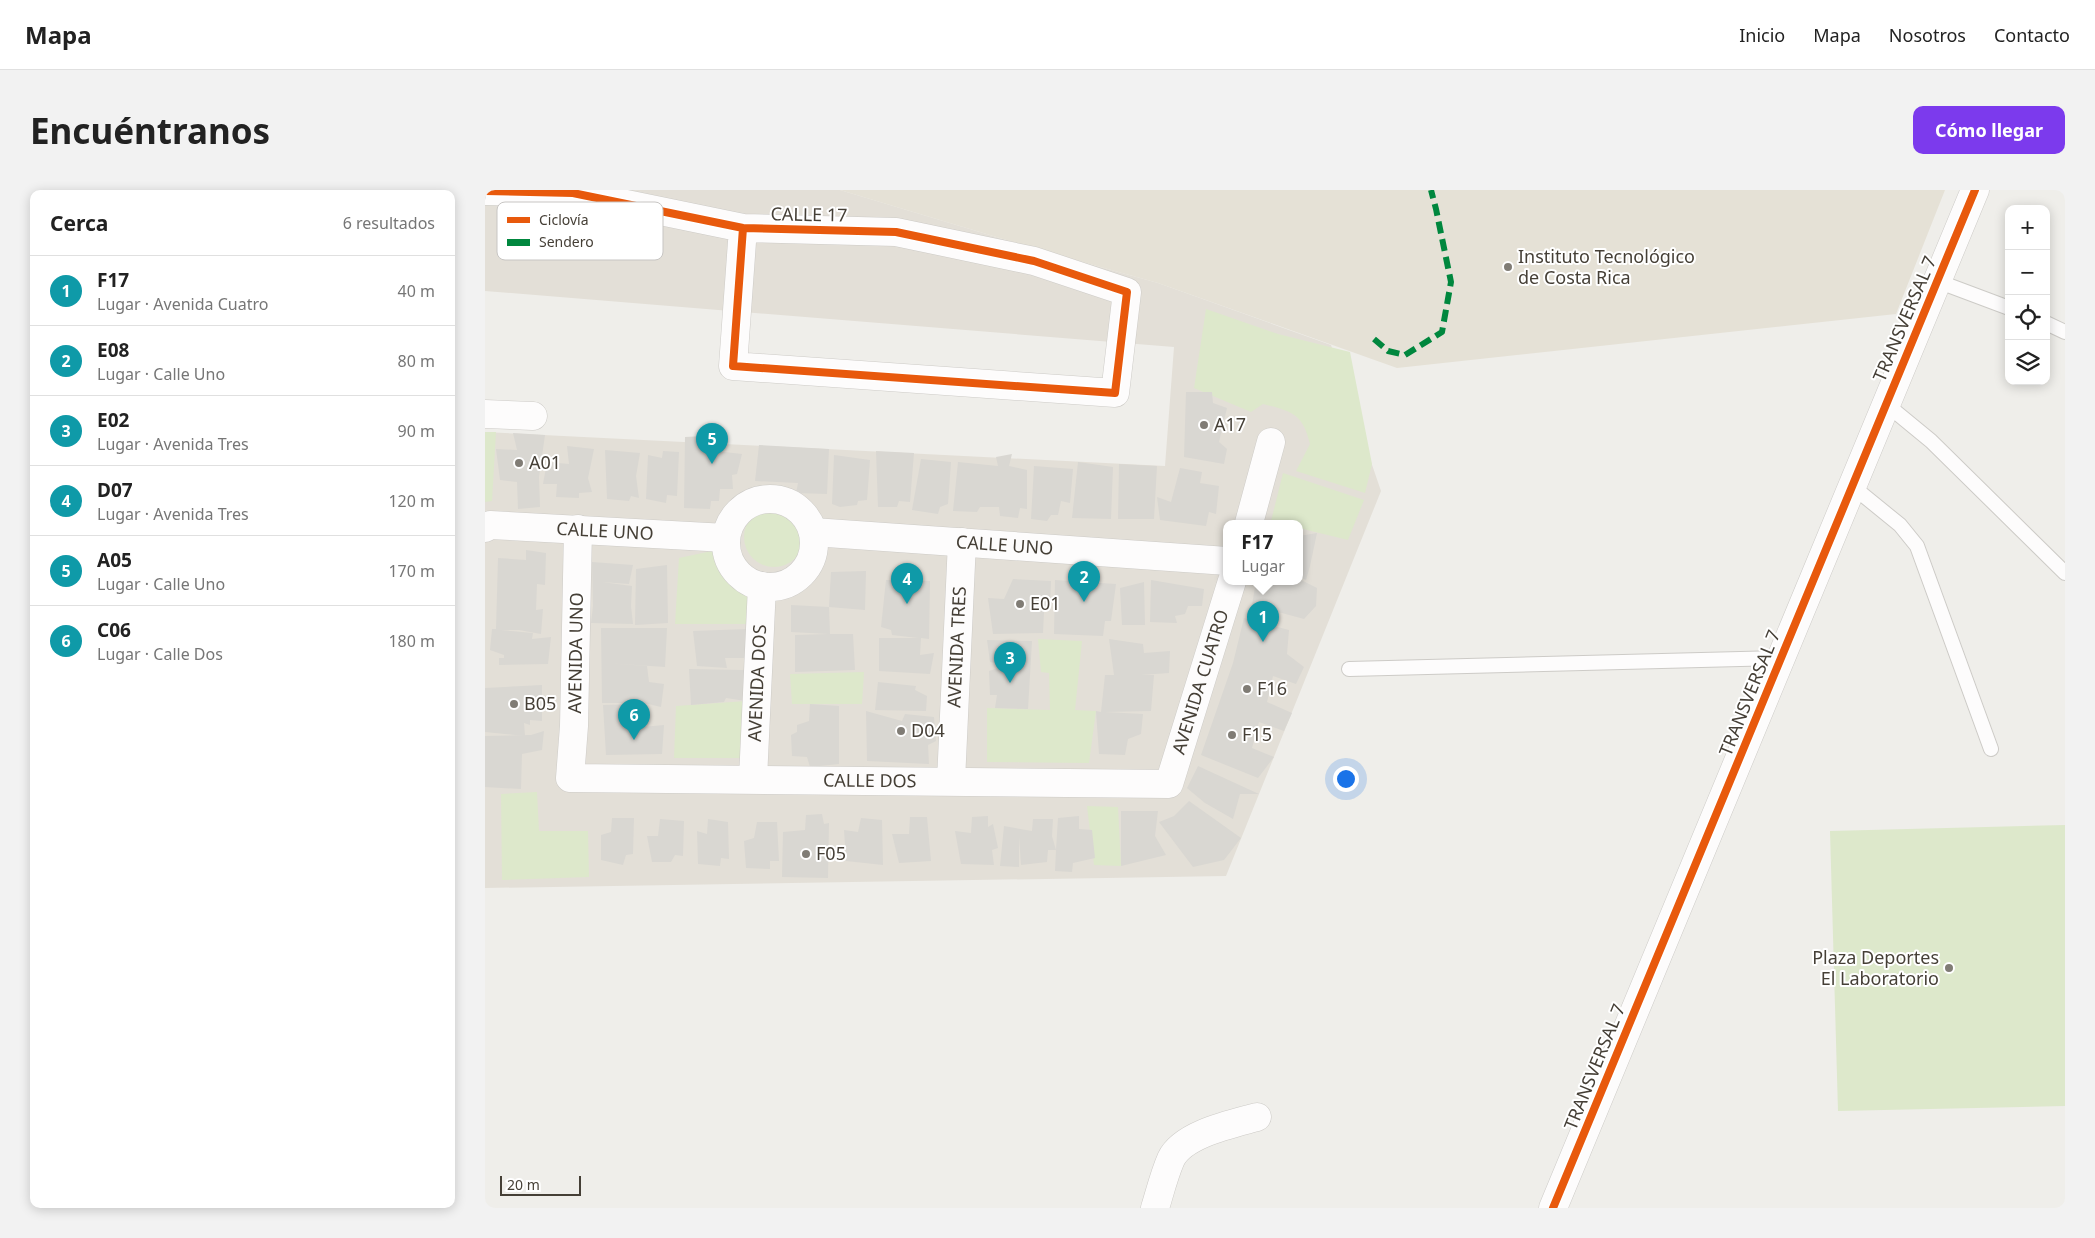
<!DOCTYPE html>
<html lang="es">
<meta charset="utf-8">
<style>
body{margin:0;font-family:"Noto Sans",sans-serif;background:#f2f2f2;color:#222}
.controls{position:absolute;right:15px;top:15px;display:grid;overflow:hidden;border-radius:10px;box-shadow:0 2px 12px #0003}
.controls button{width:45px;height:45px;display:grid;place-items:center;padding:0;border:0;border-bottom:1px solid #e0e0e0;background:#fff;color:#222;font:25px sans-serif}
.scale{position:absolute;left:15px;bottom:12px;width:81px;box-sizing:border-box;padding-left:5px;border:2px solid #453f36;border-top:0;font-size:14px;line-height:18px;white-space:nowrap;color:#453f36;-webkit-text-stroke:4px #fff;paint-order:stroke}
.you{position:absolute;left:860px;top:588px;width:18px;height:18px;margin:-12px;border:4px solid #fff;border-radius:50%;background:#1a73e8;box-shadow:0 0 0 8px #1a73e833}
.badge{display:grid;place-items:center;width:32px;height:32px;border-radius:50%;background:#7c3aed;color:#fff;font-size:16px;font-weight:700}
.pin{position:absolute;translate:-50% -41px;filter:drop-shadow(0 1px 2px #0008)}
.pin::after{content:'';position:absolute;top:26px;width:18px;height:15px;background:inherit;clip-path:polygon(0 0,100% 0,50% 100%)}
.popup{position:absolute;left:738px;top:330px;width:80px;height:65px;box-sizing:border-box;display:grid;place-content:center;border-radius:10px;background:#fff;filter:drop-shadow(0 1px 4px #0005);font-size:16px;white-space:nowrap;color:#767676}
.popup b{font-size:19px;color:#222}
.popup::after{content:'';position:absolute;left:50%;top:100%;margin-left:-10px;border:10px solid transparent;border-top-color:#fff}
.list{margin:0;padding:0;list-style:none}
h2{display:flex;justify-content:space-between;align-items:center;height:65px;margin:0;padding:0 20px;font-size:21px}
h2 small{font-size:16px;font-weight:400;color:#767676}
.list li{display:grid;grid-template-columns:32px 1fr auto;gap:15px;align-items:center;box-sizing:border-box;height:70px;padding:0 20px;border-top:1px solid #e0e0e0}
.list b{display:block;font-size:19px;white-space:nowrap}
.list p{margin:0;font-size:16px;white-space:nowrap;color:#767676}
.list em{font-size:16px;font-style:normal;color:#767676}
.icon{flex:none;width:28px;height:28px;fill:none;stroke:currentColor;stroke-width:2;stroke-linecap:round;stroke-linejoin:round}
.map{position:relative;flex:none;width:1580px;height:1018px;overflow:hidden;border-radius:10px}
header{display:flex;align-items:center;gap:30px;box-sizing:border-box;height:70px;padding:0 25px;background:#fff;border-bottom:1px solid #e0e0e0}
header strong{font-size:24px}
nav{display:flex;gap:28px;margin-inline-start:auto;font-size:18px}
.intro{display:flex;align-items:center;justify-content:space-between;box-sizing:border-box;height:120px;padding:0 30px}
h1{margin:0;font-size:35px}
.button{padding:12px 22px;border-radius:10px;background:#7c3aed;color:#fff;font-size:18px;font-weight:700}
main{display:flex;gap:30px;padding:0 30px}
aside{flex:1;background:#fff;border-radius:10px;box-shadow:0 2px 12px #0003}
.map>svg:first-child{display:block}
.residential{fill:#e3dfd7;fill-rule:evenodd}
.education{fill:#e5e1d6}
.green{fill:#dde8cb}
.building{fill:#d9d7d2}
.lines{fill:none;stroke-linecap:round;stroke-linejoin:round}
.service-casing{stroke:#cdcbc7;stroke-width:16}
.minor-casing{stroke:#cdcbc7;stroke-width:29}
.service{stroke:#fdfcfc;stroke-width:14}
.minor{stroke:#fdfcfc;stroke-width:28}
.quiet{stroke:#00873e;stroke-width:6;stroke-dasharray:12 6;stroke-linecap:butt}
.cycleway-casing{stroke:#fff;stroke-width:11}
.cycleway{stroke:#e8590c;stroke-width:8}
.poi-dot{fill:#807c75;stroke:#fff;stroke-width:2}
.labels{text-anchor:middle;stroke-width:4;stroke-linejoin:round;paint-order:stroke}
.street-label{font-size:18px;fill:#453f36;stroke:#fff}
.poi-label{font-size:18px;fill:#453f36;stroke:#fff;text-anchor:start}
.key{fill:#fff;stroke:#c7c5c3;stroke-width:1}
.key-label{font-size:14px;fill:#453f36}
</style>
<header>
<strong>Mapa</strong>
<nav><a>Inicio</a><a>Mapa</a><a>Nosotros</a><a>Contacto</a></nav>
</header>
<div class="intro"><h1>Encuéntranos</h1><a class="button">Cómo llegar</a></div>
<main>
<aside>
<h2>Cerca<small>6 resultados</small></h2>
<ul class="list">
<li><span class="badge" style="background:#0f9aa8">1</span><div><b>F17</b><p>Lugar · Avenida Cuatro</p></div><em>40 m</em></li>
<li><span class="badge" style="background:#0f9aa8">2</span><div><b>E08</b><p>Lugar · Calle Uno</p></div><em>80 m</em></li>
<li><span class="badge" style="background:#0f9aa8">3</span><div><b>E02</b><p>Lugar · Avenida Tres</p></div><em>90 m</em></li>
<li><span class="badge" style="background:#0f9aa8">4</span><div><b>D07</b><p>Lugar · Avenida Tres</p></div><em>120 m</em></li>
<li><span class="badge" style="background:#0f9aa8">5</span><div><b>A05</b><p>Lugar · Calle Uno</p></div><em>170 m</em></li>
<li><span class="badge" style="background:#0f9aa8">6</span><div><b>C06</b><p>Lugar · Calle Dos</p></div><em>180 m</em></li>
</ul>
</aside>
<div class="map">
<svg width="1580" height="1018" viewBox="0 0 1580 1018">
<rect width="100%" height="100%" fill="#efeeea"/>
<path class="residential" d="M0,0H355L558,61L673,93L846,155L896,301L741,686L0,698V242L680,276L689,157L0,101ZM742,333H814V391H742Z"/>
<path class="education" d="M355,0H1460L1411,124L912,178L673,93L558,61Z"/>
<g class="green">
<path d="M721,119L793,144L865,162L887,274L880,303L811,281L825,254C818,224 807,221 778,214L766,222L709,198Z"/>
<path d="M0,242H11L7,311L0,312Z"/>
<path d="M798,283L879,310L863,350L814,338V333H795L786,331Z"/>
<circle cx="289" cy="347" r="30"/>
<path d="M241,358L263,400V434H190L194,368Z"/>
<path d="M553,449L597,451L590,520L611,521L604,573L502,572V518L565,520L564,483L556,482Z"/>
<path d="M379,482L377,514H307L305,484Z"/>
<path d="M261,511L260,568H189L191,516Z"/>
<path d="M52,602L54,641H103L104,687L17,690L16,604Z"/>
<path d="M602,616L633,617L636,676L609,675Z"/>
<path d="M1580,635V916L1353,921L1345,641Z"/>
</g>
<g class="building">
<path d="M701,202H727L728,213L742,218L734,252L742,259L739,274L699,267Z"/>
<path d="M28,243L60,245L54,287L55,317L33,319L32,292L15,290L11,259L32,260Z"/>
<path d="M219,246L222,260L257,264L252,284L247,285L248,299H235L234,311H226L225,319L199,318L200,247Z"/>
<path d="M274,255L344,259L342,304L311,303L313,293L270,291Z"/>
<path d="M82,256L109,259L103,288L107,302L94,303V308L71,307L72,294H58L62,272L84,274Z"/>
<path d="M120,260L155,263L151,286L154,308L146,306L144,311L122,309Z"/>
<path d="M178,261L194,262L192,306L182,305L181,313L161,309L163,265L177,268Z"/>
<path d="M391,261L429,263L425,312L414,311L412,317H393Z"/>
<path d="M527,264L524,276L542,280V319L535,318L533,328L515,326L514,317H495L492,322L468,321L473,272L513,276L511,267Z"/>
<path d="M349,265L385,270L382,310L373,311L372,315L355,317L347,314Z"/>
<path d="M436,269L466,272L463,314L455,317L453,324L427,320Z"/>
<path d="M593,272L628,277L626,329L587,328Z"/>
<path d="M634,274L672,276L669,329H633Z"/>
<path d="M549,276L588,279L585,313L576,311L573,325H566L562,331L546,329Z"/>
<path d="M695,278L717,282L715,293L734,296L731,324L724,322L721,336L675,330L672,307L686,312Z"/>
<path d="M832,343L825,376L821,390L814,387V346Z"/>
<path d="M41,360L61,363L60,395L52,394L51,420L58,419L56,444L34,440H16L48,443L47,449L66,447L63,474L14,475V468H19V465L5,460L7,439H11L13,368L41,370Z"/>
<path d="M107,372L148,375L144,394L117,392L147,396L146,416L148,434L106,433L108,416Z"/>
<path d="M182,375L183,433L150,435L151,379Z"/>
<path d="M381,381L380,420L344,417L346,382Z"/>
<path d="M528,389L566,391L565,420L559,422L558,443L508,444L503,408L519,409Z"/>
<path d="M814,389L832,398L831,416L819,429L767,415L771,391H814Z"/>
<path d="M401,390L445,391L444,449L436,448L435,465L449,463L445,484L394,481V448H433L407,445L406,440L396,437Z"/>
<path d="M570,390L631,394L626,431H620L618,446L569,444Z"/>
<path d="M666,390L719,399L717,416H703L700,424L690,426L692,433L665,432Z"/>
<path d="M659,392L660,435H637L635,398Z"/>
<path d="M306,415L344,417L345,444H368L370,480L310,482V445L343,444L306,442Z"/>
<path d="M759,428L804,440L802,464L819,477L811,494L788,486L782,512L807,523L799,541L774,532L767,558L789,567L773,588L716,565L748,473Z"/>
<path d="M116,438H182L180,477L121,473L162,476L164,492L179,494L176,517L159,513H117Z"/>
<path d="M263,439V468H240L242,478L212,476L208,441Z"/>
<path d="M624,449L658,454L659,463L685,461L684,483L656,485H669L666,521L620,522L658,524L656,544L643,549L640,565L614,564L611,521L616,522L620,485H629Z"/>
<path d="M502,450L547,451L543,519L510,518L512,505H505L504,481L513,478L512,473L505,472Z"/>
<path d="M204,479L259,480L261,511L241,508L239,512L206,515Z"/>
<path d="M393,492L431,496L430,500L442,506L441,521L390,520Z"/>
<path d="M57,495V531L45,530V535L39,533L40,546L0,542V498Z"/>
<path d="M157,514L158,537L179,535L177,564L121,565L118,515Z"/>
<path d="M325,514L354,516V574L325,577L322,567L307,566L306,545L312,542V535L324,531Z"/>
<path d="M381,521L417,531L420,524L449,527L451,551L443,555L444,574L382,571Z"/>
<path d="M59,541L57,560L37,564L36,599L0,597V546L46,545Z"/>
<path d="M713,576L774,604H755L748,629L720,613L702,598Z"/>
<path d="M704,611L756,648L739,670L708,677L674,632L689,626Z"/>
<path d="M636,621H673L670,646L681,665L636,676Z"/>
<path d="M337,624L339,634L344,633L343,688L297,687L298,642L320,640L321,625Z"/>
<path d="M503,626V637L508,634L513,658L507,660L509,675L476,674L470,641L486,643L487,627Z"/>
<path d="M594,626V639L607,640L610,668L588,673L587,682L570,681L571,660H563L562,672L536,675L534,647V677L515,676L519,636L547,641L548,629H568L567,646L571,660L573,628Z"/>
<path d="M425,627H442L446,671L414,673L407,644H424Z"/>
<path d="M127,628H149L148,664L141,665L138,675L116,670V645L126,642Z"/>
<path d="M376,628L397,630L398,675L361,671L359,640L373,642Z"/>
<path d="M175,629L199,631L198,666L190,665L186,672H167L162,646H173Z"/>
<path d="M223,629L243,632L244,669L236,668L235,676L213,674L212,641L222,644Z"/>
<path d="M272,632H292L294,671H285V679L261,678L259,651L269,648Z"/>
</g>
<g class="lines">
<g class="service-casing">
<g id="service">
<path d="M1452,91L1524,118"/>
<path d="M1561,133L1580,142"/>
<path d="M1401,214L1446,251L1580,383"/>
<path d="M1367,296L1415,335L1432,356L1506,559"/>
<path d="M864,479L1295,468"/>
</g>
</g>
<g class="minor-casing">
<g id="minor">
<path d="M0,1L88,3L258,38L411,42L549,71L642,102L630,203L248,176L258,38"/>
<path d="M0,224L48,226"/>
<circle cx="285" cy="353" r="44"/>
<path d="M764,333L786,252"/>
<path id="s1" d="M0,338L5,335L241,348"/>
<path id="s2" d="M93,339L89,536L85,588L684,594L747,391"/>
<path id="s3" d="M328,342L742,371"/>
<path id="s4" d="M268,589L277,396"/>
<path id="s5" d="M466,591L477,352"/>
<path d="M670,1018C675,1002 679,985 686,969C698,944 747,934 772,927"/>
<path d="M1068,1018L1490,0"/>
</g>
</g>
<use href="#service" class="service"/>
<use href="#minor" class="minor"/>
<path class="quiet" d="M889,149L903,161L920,165L957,142L966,92L951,19L946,0"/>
<g class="cycleway-casing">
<g id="cycleway">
<path d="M0,1L88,3L258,38L411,42L549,71L642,102L630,203L248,176L258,38"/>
<path d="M1068,1018L1490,0"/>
</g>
</g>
<use href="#cycleway" class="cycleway"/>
</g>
<g class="poi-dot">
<circle cx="1023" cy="77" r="5"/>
<circle cx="719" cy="235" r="5"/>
<circle cx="34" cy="273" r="5"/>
<circle cx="535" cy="414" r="5"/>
<circle cx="762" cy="499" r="5"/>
<circle cx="29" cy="514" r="5"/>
<circle cx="416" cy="541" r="5"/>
<circle cx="747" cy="545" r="5"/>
<circle cx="321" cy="664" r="5"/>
<circle cx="1464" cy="778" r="5"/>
</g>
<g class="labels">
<g class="street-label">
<text transform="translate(324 25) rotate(1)" y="6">CALLE 17</text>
<text transform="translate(1420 129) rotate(-67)" y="6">TRANSVERSAL 7</text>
<text dy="6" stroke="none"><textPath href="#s1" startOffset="121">CALLE UNO</textPath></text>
<text dy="6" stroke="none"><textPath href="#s3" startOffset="192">CALLE UNO</textPath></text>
<text dy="6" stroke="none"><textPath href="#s5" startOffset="134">AVENIDA TRES</textPath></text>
<text transform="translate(91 463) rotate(-89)" y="6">AVENIDA UNO</text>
<text dy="6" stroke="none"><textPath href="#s2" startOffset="955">AVENIDA CUATRO</textPath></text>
<text dy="6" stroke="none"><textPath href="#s4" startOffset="96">AVENIDA DOS</textPath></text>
<text transform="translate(1265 503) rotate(-68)" y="6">TRANSVERSAL 7</text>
<text dy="6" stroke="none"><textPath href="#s2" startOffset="549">CALLE DOS</textPath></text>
<text transform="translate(1110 877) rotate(-68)" y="6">TRANSVERSAL 7</text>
</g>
<g class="poi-label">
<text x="1033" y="73">Instituto Tecnológico<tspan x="1033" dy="21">de Costa Rica</tspan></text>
<text x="729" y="241">A17</text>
<text x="44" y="279">A01</text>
<text x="545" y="420">E01</text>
<text x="772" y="505">F16</text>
<text x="39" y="520">B05</text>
<text x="426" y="547">D04</text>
<text x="757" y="551">F15</text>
<text x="331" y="670">F05</text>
<text x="1454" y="774" text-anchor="end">Plaza Deportes<tspan x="1454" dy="21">El Laboratorio</tspan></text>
</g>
</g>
<rect x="12" y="12" width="166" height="58" rx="8" class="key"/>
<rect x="22" y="27" width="23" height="6" fill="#e8590c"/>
<rect x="22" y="49" width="23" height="7" fill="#00873e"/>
<g class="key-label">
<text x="54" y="35">Ciclovía</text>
<text x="54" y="57">Sendero</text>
</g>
</svg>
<div class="controls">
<button>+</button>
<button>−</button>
<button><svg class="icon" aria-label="locate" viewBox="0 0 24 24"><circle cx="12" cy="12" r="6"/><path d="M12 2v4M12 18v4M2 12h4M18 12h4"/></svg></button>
<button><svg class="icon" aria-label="layers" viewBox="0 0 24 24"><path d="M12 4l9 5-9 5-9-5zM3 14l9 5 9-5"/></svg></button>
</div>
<div class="scale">20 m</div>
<div class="you"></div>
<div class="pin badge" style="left:778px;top:452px;background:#0f9aa8">1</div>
<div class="popup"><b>F17</b>Lugar</div>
<div class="pin badge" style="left:599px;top:412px;background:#0f9aa8">2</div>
<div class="pin badge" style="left:525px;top:493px;background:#0f9aa8">3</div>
<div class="pin badge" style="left:422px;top:414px;background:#0f9aa8">4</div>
<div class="pin badge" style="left:227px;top:274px;background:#0f9aa8">5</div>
<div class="pin badge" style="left:149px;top:550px;background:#0f9aa8">6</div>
</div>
</main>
